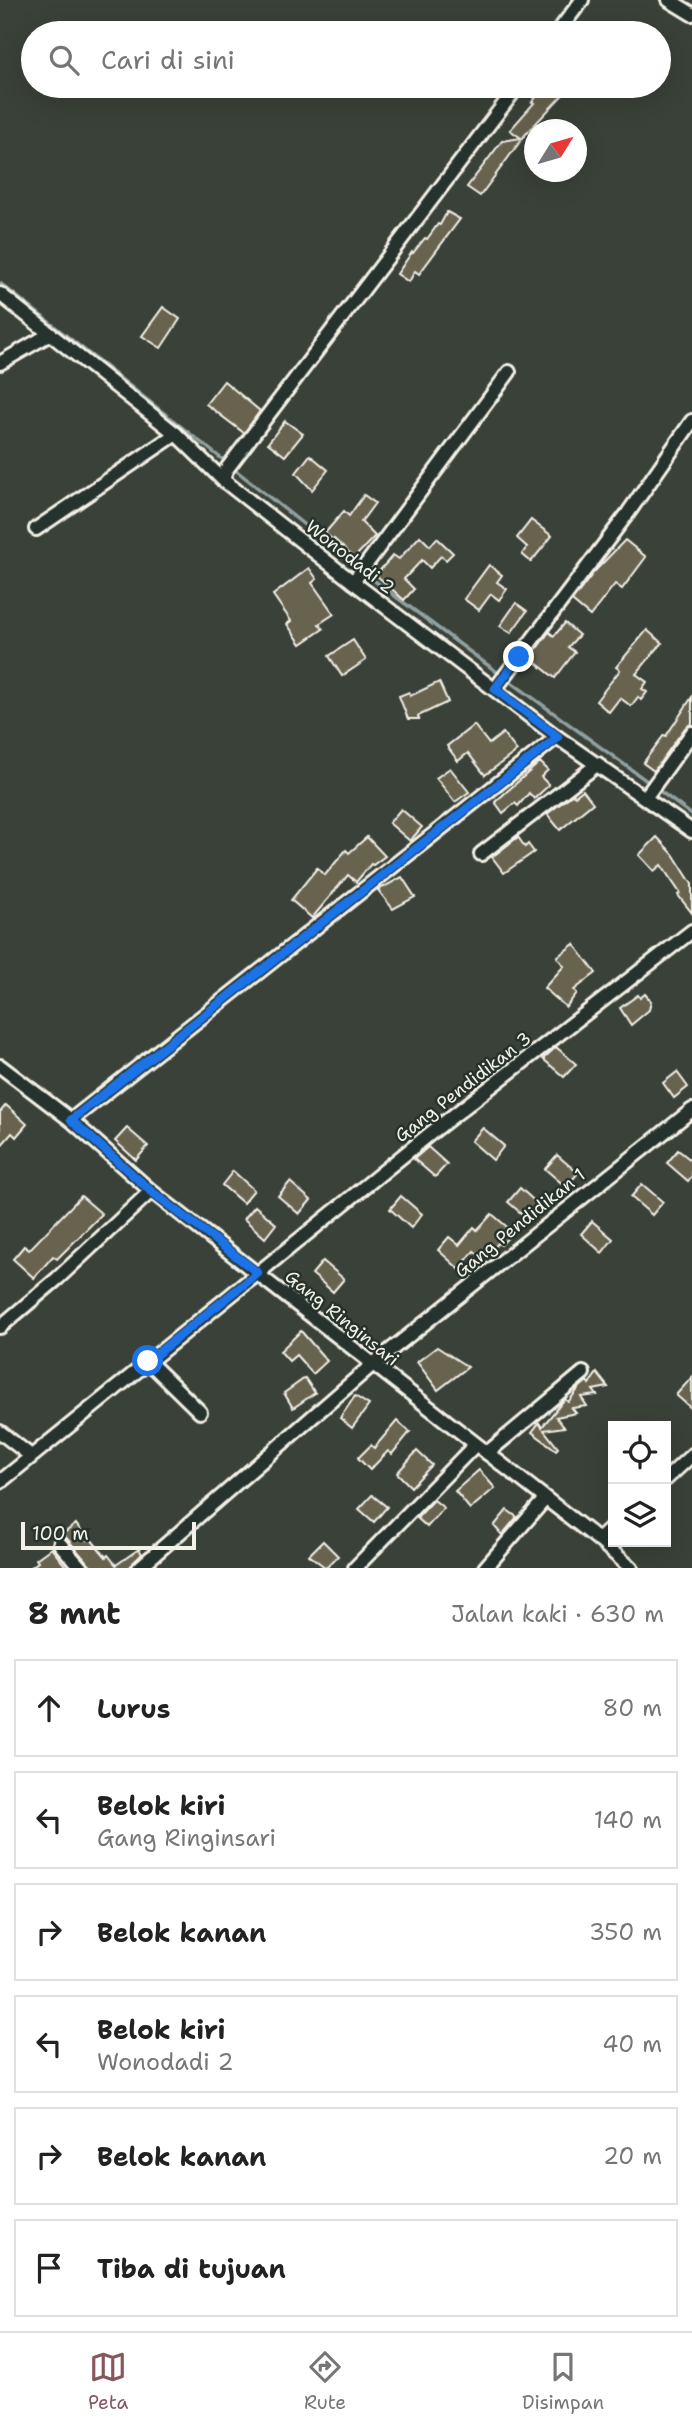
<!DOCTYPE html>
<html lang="id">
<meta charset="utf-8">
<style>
body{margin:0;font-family:"Shantell Sans",sans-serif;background:#f6f6f6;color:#222}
.controls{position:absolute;right:21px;bottom:21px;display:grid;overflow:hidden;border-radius:0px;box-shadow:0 7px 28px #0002}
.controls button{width:63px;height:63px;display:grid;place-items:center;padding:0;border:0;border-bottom:2px solid #e0e0e0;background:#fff;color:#222;font:35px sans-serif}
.compass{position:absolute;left:524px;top:119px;width:63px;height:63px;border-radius:50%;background:#fff;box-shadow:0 7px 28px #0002;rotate:53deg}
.scale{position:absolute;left:21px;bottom:18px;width:175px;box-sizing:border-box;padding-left:7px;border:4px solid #f4f1e8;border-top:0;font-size:19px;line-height:24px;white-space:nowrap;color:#f4f1e8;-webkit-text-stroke:5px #26332d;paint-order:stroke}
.stop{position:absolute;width:21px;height:21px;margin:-16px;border:5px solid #1a73e8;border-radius:50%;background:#fff}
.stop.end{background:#1a73e8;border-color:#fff;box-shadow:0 2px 7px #0008}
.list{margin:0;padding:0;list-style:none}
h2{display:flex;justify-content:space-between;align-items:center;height:91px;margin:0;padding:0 28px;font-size:30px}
h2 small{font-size:23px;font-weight:400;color:#767676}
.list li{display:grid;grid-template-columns:46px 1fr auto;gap:21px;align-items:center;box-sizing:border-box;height:98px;margin:0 14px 14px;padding:0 14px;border:2px solid #e0e0e0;border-radius:0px}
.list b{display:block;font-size:26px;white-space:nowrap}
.list p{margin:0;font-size:23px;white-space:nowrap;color:#767676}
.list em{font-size:23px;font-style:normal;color:#767676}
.icon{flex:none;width:38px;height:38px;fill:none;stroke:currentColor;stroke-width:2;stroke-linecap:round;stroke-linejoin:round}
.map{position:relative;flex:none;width:692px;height:1568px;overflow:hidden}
.search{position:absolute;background:#fff;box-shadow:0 7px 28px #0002;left:21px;right:21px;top:21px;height:77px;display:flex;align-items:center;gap:18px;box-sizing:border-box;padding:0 24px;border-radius:38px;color:#767676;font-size:26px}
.sheet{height:763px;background:#fff}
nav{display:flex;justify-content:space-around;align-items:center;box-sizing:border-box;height:98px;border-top:2px solid #e0e0e0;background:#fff;font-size:19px;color:#767676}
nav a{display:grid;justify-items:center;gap:4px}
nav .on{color:#85585c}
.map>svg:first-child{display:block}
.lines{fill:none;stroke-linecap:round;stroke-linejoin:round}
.stream{stroke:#90a1a2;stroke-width:3.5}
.building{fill:#676350;stroke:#f4f1e8;stroke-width:2}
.minor-casing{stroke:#f4f1e8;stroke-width:18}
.minor{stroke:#26332d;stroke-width:12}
.route{stroke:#1a73e8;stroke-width:9}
.labels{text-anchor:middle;stroke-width:5;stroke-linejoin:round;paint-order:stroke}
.street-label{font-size:18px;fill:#f4f1e8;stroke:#26332d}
</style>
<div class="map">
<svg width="692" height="1568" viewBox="0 0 692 1568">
<rect width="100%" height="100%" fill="#3a4138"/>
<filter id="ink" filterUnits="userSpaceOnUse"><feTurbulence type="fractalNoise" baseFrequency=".0143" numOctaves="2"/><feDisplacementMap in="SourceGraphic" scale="14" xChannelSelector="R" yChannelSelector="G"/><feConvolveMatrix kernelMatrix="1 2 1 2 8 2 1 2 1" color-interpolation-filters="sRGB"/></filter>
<g filter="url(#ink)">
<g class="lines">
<g class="stream">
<path d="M0,283L227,463"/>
<path d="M233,468L358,568"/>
<path d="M364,573L501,675"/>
<path d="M507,679L651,784"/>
<path d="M657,789L692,815"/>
</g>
</g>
<g class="building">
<path d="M545,86H571L525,135L480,196L467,187L502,141L521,138L510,130L534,103L532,102Z"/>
<path d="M447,212L460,219L419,274L415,271L409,282L397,274L412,252L413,253L425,238L427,239L438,224L440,225Z"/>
<path d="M163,307L180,319L161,348L142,336Z"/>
<path d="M224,381L260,411L244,433L206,404Z"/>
<path d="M285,421L303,434L285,456L268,443Z"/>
<path d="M310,455L328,470L312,490L296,473Z"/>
<path d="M364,495L375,503L361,522L375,536L354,558L334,539L333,540L325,533L344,511L349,516Z"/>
<path d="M531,520L552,536L531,562L522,554L527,547L517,538Z"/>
<path d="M420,536L430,546L437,538L453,553L446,560L441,556L430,568L422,560L404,579L414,589L404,600L376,575L393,555L399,559Z"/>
<path d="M625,540L646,557L622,589L615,584L590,616L572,601L594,572Z"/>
<path d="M489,565L502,575L497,582L507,589L499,600L491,594L479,610L464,599Z"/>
<path d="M309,568L317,579L312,583L334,614L319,624L323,629L301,644L287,624L291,621L273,595Z"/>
<path d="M516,603L527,611L511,633L500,626Z"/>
<path d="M565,623L579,635L568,647L575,652L555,678L530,658L549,632L554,636Z"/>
<path d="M647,630L662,643L636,674L647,682L642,689L647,692L641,700L638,697L631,706L620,698L609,712L596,701L620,670L616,667Z"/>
<path d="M353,640L366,660L342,676L329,656Z"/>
<path d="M439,682L448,702L418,716L419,719H408L399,696L409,692L410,696Z"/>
<path d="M692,697V723L685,728L654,771L643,763L664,735L666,736Z"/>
<path d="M474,725L489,744L503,733L517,751L485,775L468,753L458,761L447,746Z"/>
<path d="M540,762L548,770L541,777L549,785L534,799L529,793L518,806L515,803L503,813L495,802Z"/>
<path d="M450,768L469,792L455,802L436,778Z"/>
<path d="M583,790L593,803L560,830L547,814L573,794L575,796Z"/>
<path d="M401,809L422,827L410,841L389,823Z"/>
<path d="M367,837L385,856L373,865L371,864L356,882L348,875L312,918L291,900L317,868L325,875L346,850L349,853Z"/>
<path d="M518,837L525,847L528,844L534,852L504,873L492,857Z"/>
<path d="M657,837L673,854L692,884V913L678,895L680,893L661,865L654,871L639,855Z"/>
<path d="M402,877L415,897L393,909L378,890Z"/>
<path d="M574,944L596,973L574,990L577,993L566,1007L544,988L564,966L557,957Z"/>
<path d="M645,994L651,1001L649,1010L631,1025L620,1008L638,995L640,998Z"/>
<path d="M556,1047L576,1064L564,1077L543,1059Z"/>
<path d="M677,1072L688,1087L674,1098L663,1083Z"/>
<path d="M6,1105L27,1124L16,1137L12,1133L0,1147V1112Z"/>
<path d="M127,1128L148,1146L136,1160L115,1141Z"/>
<path d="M483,1128L504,1146L493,1160L471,1141Z"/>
<path d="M428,1147L447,1164L435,1177L414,1159Z"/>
<path d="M678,1150L692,1161V1176L688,1181L667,1163Z"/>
<path d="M557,1155L578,1173L566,1187L545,1169Z"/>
<path d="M233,1171L254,1190L243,1203L222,1185Z"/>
<path d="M290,1182L311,1200L299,1214L278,1196Z"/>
<path d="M642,1184L663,1202L652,1215L631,1197Z"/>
<path d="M520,1188L541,1207L529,1220L508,1202Z"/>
<path d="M81,1196L102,1214L57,1259L53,1256L34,1278L13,1259L24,1246L29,1250Z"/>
<path d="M401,1196L422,1214L411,1228L390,1209Z"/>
<path d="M255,1206L276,1224L265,1238L244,1219Z"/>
<path d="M492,1214L513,1232L501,1245L498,1243L484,1259L474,1251L459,1269L438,1250L449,1237L459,1245L474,1227L477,1230Z"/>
<path d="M592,1221L613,1239L602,1253L581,1234Z"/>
<path d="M323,1261L344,1279L333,1292L312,1274Z"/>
<path d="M301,1331L327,1361L313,1374L296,1355L289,1361L280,1351Z"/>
<path d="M437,1347L468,1367L438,1390L417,1362Z"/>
<path d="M597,1373L608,1387L593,1390L597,1395L581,1397L587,1406L572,1408L576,1413L556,1417L564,1427L544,1430L558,1448L556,1450L532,1432L539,1423L542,1427L563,1401L565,1399L568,1402L580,1387L587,1381L589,1384Z"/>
<path d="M692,1377V1409L676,1395Z"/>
<path d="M305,1378L315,1393L293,1408L284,1393Z"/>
<path d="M355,1396L369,1405L352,1428L340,1418Z"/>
<path d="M397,1421L410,1432L392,1454L388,1451L370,1470L358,1458L371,1445L374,1448Z"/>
<path d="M417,1451L432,1465L411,1487L397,1473Z"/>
<path d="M479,1470L495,1488L470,1509L455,1491Z"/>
<path d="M372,1495L387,1507L374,1522L359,1509Z"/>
<path d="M434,1500L444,1508L427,1527L417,1518Z"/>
<path d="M507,1510L517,1517L502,1535L494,1526Z"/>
<path d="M76,1524L88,1540L90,1538L106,1557L108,1555L116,1565L139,1549L142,1554L129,1568H92L63,1534Z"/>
<path d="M323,1541L338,1556L326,1568L309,1555Z"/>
<path d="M51,1548L67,1568H30L38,1562L36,1559Z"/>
</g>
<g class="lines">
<g class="minor-casing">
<g id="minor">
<path d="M669,0L692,14"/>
<path d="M557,33L582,0"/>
<path d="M0,294L176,434L223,480L353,582L557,737L692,831"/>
<path d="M0,363L50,334"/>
<path d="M223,480L226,470L518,86"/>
<path d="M36,529L176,434"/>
<path d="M353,582L509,372"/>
<path d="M495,689L628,513L692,421"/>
<path d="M645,798L692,733"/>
<path d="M481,854L598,764"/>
<path d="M0,1066L71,1120L151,1191L599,1540L631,1568"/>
<path d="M71,1120L557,737"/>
<path d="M0,1327L58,1278L151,1191"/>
<path d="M148,1361L200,1412"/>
<path d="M0,1432L31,1456"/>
<path d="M487,1453L583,1373"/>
<path d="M666,1479L692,1455"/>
<path d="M0,1482L431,1133L692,931"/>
<path d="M599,1540L613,1527"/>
<path d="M60,1544L81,1568"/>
<path d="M139,1568L372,1365L692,1110"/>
<path d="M355,1568L475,1445"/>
<path d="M485,1568L545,1499"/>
</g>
</g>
<use href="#minor" class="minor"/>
</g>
</g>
<g class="lines" filter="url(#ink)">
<path class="route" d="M148,1361L258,1273L151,1191L71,1120L558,737L495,689L519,657"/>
</g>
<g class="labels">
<g class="street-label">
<text transform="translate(350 557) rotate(38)" y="6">Wonodadi 2</text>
<text transform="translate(463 1087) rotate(-38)" y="6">Gang Pendidikan 3</text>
<text transform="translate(520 1223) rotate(-39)" y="6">Gang Pendidikan 1</text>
<text transform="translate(342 1318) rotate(39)" y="6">Gang Ringinsari</text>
</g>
</g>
</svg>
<div class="controls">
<button><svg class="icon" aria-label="locate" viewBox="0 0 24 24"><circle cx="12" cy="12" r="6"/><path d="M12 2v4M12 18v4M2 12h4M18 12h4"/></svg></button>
<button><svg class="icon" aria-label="layers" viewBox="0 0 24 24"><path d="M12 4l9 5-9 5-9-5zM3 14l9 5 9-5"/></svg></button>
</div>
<svg class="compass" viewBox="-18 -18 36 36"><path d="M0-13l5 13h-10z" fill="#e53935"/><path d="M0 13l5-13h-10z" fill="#767676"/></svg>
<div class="scale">100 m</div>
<div class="stop" style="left:148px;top:1361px"></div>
<div class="stop end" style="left:519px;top:657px"></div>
<div class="search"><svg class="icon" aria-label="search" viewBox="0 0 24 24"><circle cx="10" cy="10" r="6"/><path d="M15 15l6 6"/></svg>Cari di sini</div>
</div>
<section class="sheet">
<h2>8 mnt<small>Jalan kaki · 630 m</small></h2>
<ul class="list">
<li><svg class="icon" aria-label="ahead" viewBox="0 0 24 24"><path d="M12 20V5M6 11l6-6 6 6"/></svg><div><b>Lurus</b></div><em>80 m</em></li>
<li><svg class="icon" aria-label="left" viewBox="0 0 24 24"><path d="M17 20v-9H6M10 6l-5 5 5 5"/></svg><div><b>Belok kiri</b><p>Gang Ringinsari</p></div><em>140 m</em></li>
<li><svg class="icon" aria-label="right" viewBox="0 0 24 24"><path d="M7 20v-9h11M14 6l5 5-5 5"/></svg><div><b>Belok kanan</b></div><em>350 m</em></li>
<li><svg class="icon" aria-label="left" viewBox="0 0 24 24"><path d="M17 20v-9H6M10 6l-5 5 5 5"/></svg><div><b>Belok kiri</b><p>Wonodadi 2</p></div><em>40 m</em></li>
<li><svg class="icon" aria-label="right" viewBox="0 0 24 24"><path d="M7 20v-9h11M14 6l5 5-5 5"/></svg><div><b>Belok kanan</b></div><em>20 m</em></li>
<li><svg class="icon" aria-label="arrive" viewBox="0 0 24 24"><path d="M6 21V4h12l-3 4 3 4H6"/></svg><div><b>Tiba di tujuan</b></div></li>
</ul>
</section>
<nav>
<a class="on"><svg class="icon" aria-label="map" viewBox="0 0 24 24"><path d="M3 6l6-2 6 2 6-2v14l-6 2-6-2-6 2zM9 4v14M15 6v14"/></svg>Peta</a>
<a><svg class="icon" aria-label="directions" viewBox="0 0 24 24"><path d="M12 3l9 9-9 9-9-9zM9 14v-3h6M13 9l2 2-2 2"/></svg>Rute</a>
<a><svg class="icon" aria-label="saved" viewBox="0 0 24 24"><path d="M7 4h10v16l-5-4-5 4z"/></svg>Disimpan</a>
</nav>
